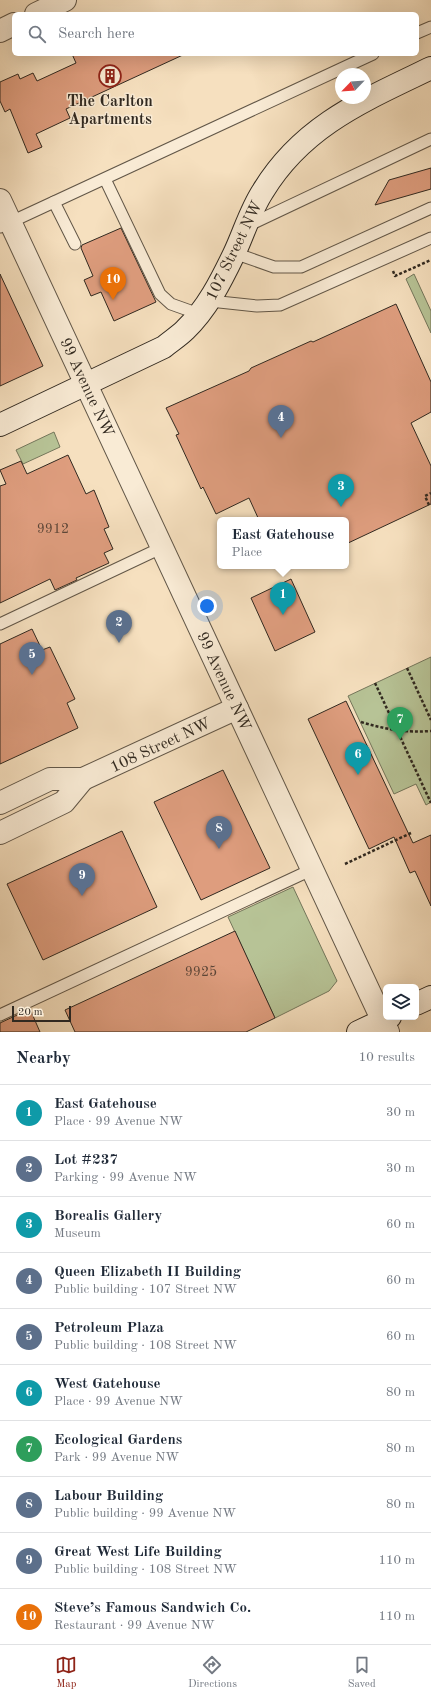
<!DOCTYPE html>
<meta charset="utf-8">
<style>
body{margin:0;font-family:"Old Standard TT",serif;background:#f6f6f7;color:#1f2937}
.controls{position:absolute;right:12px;bottom:12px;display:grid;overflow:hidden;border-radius:6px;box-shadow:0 4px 16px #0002}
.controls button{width:36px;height:36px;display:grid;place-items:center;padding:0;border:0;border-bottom:1px solid #e0e1e3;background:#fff;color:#1f2937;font:20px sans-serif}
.compass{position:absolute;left:335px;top:68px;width:36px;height:36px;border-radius:50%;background:#fff;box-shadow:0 4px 16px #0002;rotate:245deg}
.scale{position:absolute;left:12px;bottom:10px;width:59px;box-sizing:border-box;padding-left:4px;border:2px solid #312920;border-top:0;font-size:11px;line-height:14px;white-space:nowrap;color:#312920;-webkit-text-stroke:3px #f9ebd5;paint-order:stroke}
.you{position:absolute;left:207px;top:606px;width:14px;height:14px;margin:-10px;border:3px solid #fff;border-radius:50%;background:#1a73e8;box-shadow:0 0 0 6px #1a73e833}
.badge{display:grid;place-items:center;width:26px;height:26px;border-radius:50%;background:#8f2418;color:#fff;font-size:13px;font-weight:700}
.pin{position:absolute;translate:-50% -33px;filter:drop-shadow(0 1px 2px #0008)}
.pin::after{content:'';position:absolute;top:21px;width:14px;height:12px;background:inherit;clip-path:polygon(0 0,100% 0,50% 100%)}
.popup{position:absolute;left:217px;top:517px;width:132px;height:52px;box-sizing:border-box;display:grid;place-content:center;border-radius:6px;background:#fff;filter:drop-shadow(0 1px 3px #0005);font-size:13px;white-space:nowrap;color:#747a83}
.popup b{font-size:15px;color:#1f2937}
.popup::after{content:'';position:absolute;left:50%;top:100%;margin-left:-8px;border:8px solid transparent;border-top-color:#fff}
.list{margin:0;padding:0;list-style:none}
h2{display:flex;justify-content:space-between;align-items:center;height:52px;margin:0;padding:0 16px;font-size:17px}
h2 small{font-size:13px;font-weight:400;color:#747a83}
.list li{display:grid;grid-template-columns:26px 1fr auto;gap:12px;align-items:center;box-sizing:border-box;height:56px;padding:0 16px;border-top:1px solid #e0e1e3}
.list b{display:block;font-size:15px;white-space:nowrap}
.list p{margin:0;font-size:13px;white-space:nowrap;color:#747a83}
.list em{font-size:13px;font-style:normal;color:#747a83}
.icon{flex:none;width:22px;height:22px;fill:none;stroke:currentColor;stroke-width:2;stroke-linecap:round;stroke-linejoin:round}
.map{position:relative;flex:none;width:431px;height:1032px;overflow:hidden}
.search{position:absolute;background:#fff;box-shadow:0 4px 16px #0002;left:12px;right:12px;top:12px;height:44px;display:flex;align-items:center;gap:10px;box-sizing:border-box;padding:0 14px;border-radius:6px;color:#747a83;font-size:15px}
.sheet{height:612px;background:#fff}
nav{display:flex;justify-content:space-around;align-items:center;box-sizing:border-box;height:56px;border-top:1px solid #e0e1e3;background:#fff;font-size:11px;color:#747a83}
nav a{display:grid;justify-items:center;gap:2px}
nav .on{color:#8f2418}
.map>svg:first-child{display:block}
.green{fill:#b7c396;stroke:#74765b}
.building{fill:#de9d7e;stroke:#312920}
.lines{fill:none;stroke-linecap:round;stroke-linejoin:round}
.lane-casing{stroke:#625748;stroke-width:13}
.street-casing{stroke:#625748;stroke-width:24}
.secondary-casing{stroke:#312920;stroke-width:24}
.path{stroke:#312920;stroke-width:2.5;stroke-dasharray:3 2;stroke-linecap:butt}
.lane{stroke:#f9ebd5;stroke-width:11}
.street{stroke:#f9ebd5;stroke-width:22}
.secondary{stroke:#f9ebd5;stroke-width:22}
.labels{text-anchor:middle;stroke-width:3;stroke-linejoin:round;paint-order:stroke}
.number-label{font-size:14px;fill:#5c4638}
.poi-label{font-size:16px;font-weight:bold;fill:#312920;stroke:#f9ebd5}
.street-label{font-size:16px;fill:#312920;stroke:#f9ebd5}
</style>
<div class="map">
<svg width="431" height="1032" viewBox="0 0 431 1032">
<rect width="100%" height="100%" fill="#f6e0bf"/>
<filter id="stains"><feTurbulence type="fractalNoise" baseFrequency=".005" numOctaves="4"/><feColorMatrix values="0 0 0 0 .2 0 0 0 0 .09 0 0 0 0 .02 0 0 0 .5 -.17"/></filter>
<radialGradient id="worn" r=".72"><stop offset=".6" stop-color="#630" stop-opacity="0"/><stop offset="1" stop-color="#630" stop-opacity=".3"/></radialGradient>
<g class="green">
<path d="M414,274L431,311V333L406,279Z"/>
<path d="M54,432L60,447L23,464L16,450Z"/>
<path d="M431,657V802L426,805L416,784L394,794L348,696Z"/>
<path d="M293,887L337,981L329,991L275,1018L228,917Z"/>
</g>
<g class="building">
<path d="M72,54H185L66,109L70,118L36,134L42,147L28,153L10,109L5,112L0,101V82L18,74L20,79L33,73L37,81L76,63Z"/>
<path d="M431,168V189L375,205L389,180Z"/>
<path d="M121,228L156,302L114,321L101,292L91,296L84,280L93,276L81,248L82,245Z"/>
<path d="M0,274L43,366L0,386Z"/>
<path d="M396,304L431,382V412L411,423L431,466V504L346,544V520H259L249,498L216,514L203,487L201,489L176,435L179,434L166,408L249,371L251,368L311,341L313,342Z"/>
<path d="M68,455L86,494L94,490L109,527L104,529L113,549L104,553L109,563L76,578L77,580L55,590L50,579L0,603V486L6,484L0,470L21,461L27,474Z"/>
<path d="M291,579L315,632L275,651L251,598Z"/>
<path d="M32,629L42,650L50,647L75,699L67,703L78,728L0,764V644Z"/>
<path d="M346,701L413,843L431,835V906L415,871L410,873L394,837L369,849L308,719Z"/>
<path d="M223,770L270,868L201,900L154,802Z"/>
<path d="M122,831L157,907L43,960L7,884Z"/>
<path d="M235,931L275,1018L246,1032H75L65,1010Z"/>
<path d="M30,1009L40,1032H0V1023Z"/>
</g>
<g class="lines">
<g class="lane-casing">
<g id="lane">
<path d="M417,33L431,27"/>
<path d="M105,179L160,294L171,304L199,314"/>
<path d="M54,202L75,244"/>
<path d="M247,226L431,139"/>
<path d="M0,227L373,54"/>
<path d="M234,253L274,267H301L431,208"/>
<path d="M210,301L257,306L280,305L431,238"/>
<path d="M0,624L163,547"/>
<path d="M0,1015L313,869"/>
</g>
</g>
<g class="street-casing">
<g id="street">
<path d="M36,14L65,0"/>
<path d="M0,31L14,24"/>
<path d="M0,200L388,1032"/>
<path d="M0,803L50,779H83L237,708"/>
<path d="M0,833L64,802L83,779"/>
</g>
</g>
<g class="secondary-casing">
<g id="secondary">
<path d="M0,425L164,347C171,341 179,336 185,330C207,309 221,281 234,254C244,233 250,211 263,191C303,125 365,100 431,68"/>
<path d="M416,1004L431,997"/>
<path d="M358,1032L390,1017"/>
</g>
</g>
<g class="path">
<path d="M393,271L395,276L431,260"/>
<path d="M429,505L425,496L431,493"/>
<path d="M407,668L431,720"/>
<path d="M375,683L431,803"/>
<path d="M361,722C384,729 406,733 431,731"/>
<path d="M345,864L411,833"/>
</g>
<use href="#lane" class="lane"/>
<use href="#street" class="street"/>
<use href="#secondary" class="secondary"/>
</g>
<defs>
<g id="building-ring" transform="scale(1.15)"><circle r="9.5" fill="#f9ebd5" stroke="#8f2418" stroke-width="1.5"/><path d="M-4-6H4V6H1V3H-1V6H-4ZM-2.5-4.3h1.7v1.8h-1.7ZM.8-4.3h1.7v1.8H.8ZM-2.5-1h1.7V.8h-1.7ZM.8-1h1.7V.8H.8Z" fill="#8f2418"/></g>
</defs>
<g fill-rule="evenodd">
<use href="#building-ring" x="110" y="76"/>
</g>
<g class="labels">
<g class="number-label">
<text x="53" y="533">9912</text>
<text x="201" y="976">9925</text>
</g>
<g class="poi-label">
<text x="110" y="106">The Carlton<tspan x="110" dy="18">Apartments</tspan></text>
</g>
<g class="street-label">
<text transform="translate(233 250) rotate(-64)" y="6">107 Street NW</text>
<text transform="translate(88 387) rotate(65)" y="6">99 Avenue NW</text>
<text transform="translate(225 681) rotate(65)" y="6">99 Avenue NW</text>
<text transform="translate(160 744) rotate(-25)" y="6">108 Street NW</text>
</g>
</g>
<rect width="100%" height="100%" filter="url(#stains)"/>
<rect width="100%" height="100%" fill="url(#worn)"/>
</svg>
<div class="controls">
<button><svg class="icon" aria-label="layers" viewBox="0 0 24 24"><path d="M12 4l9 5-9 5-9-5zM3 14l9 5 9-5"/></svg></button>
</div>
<svg class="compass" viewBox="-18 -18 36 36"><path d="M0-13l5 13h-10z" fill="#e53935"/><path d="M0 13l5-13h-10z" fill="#747a83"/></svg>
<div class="scale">20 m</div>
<div class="you"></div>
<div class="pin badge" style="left:283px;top:615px;background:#0f9aa8">1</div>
<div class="popup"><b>East Gatehouse</b>Place</div>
<div class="pin badge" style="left:119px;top:643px;background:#5c6f8a">2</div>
<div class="pin badge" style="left:341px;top:507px;background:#0f9aa8">3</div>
<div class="pin badge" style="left:281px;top:438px;background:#5c6f8a">4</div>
<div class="pin badge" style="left:32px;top:675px;background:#5c6f8a">5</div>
<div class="pin badge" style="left:358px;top:775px;background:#0f9aa8">6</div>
<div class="pin badge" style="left:400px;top:740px;background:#2e9e5b">7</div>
<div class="pin badge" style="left:219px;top:849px;background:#5c6f8a">8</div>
<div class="pin badge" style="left:82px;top:896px;background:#5c6f8a">9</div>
<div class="pin badge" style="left:113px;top:300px;background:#e8710a">10</div>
<div class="search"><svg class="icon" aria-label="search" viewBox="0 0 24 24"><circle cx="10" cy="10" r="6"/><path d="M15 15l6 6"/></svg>Search here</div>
</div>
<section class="sheet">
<h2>Nearby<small>10 results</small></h2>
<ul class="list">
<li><span class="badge" style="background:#0f9aa8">1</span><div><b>East Gatehouse</b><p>Place · 99 Avenue NW</p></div><em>30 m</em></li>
<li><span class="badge" style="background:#5c6f8a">2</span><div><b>Lot #237</b><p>Parking · 99 Avenue NW</p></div><em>30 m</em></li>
<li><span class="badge" style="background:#0f9aa8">3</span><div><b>Borealis Gallery</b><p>Museum</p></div><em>60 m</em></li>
<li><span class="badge" style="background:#5c6f8a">4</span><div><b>Queen Elizabeth II Building</b><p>Public building · 107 Street NW</p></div><em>60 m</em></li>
<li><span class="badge" style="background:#5c6f8a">5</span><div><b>Petroleum Plaza</b><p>Public building · 108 Street NW</p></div><em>60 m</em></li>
<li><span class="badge" style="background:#0f9aa8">6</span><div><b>West Gatehouse</b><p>Place · 99 Avenue NW</p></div><em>80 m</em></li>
<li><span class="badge" style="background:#2e9e5b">7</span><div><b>Ecological Gardens</b><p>Park · 99 Avenue NW</p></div><em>80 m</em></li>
<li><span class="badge" style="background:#5c6f8a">8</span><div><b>Labour Building</b><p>Public building · 99 Avenue NW</p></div><em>80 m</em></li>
<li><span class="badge" style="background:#5c6f8a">9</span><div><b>Great West Life Building</b><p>Public building · 108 Street NW</p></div><em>110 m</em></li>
<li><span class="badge" style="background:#e8710a">10</span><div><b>Steve’s Famous Sandwich Co.</b><p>Restaurant · 99 Avenue NW</p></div><em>110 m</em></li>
</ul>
</section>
<nav>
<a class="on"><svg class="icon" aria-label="map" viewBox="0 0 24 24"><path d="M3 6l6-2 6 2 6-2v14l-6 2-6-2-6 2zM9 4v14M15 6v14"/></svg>Map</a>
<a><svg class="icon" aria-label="directions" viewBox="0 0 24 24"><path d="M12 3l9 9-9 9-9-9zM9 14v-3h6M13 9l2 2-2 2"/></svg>Directions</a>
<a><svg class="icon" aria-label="saved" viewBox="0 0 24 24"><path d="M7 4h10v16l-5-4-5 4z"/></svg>Saved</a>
</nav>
